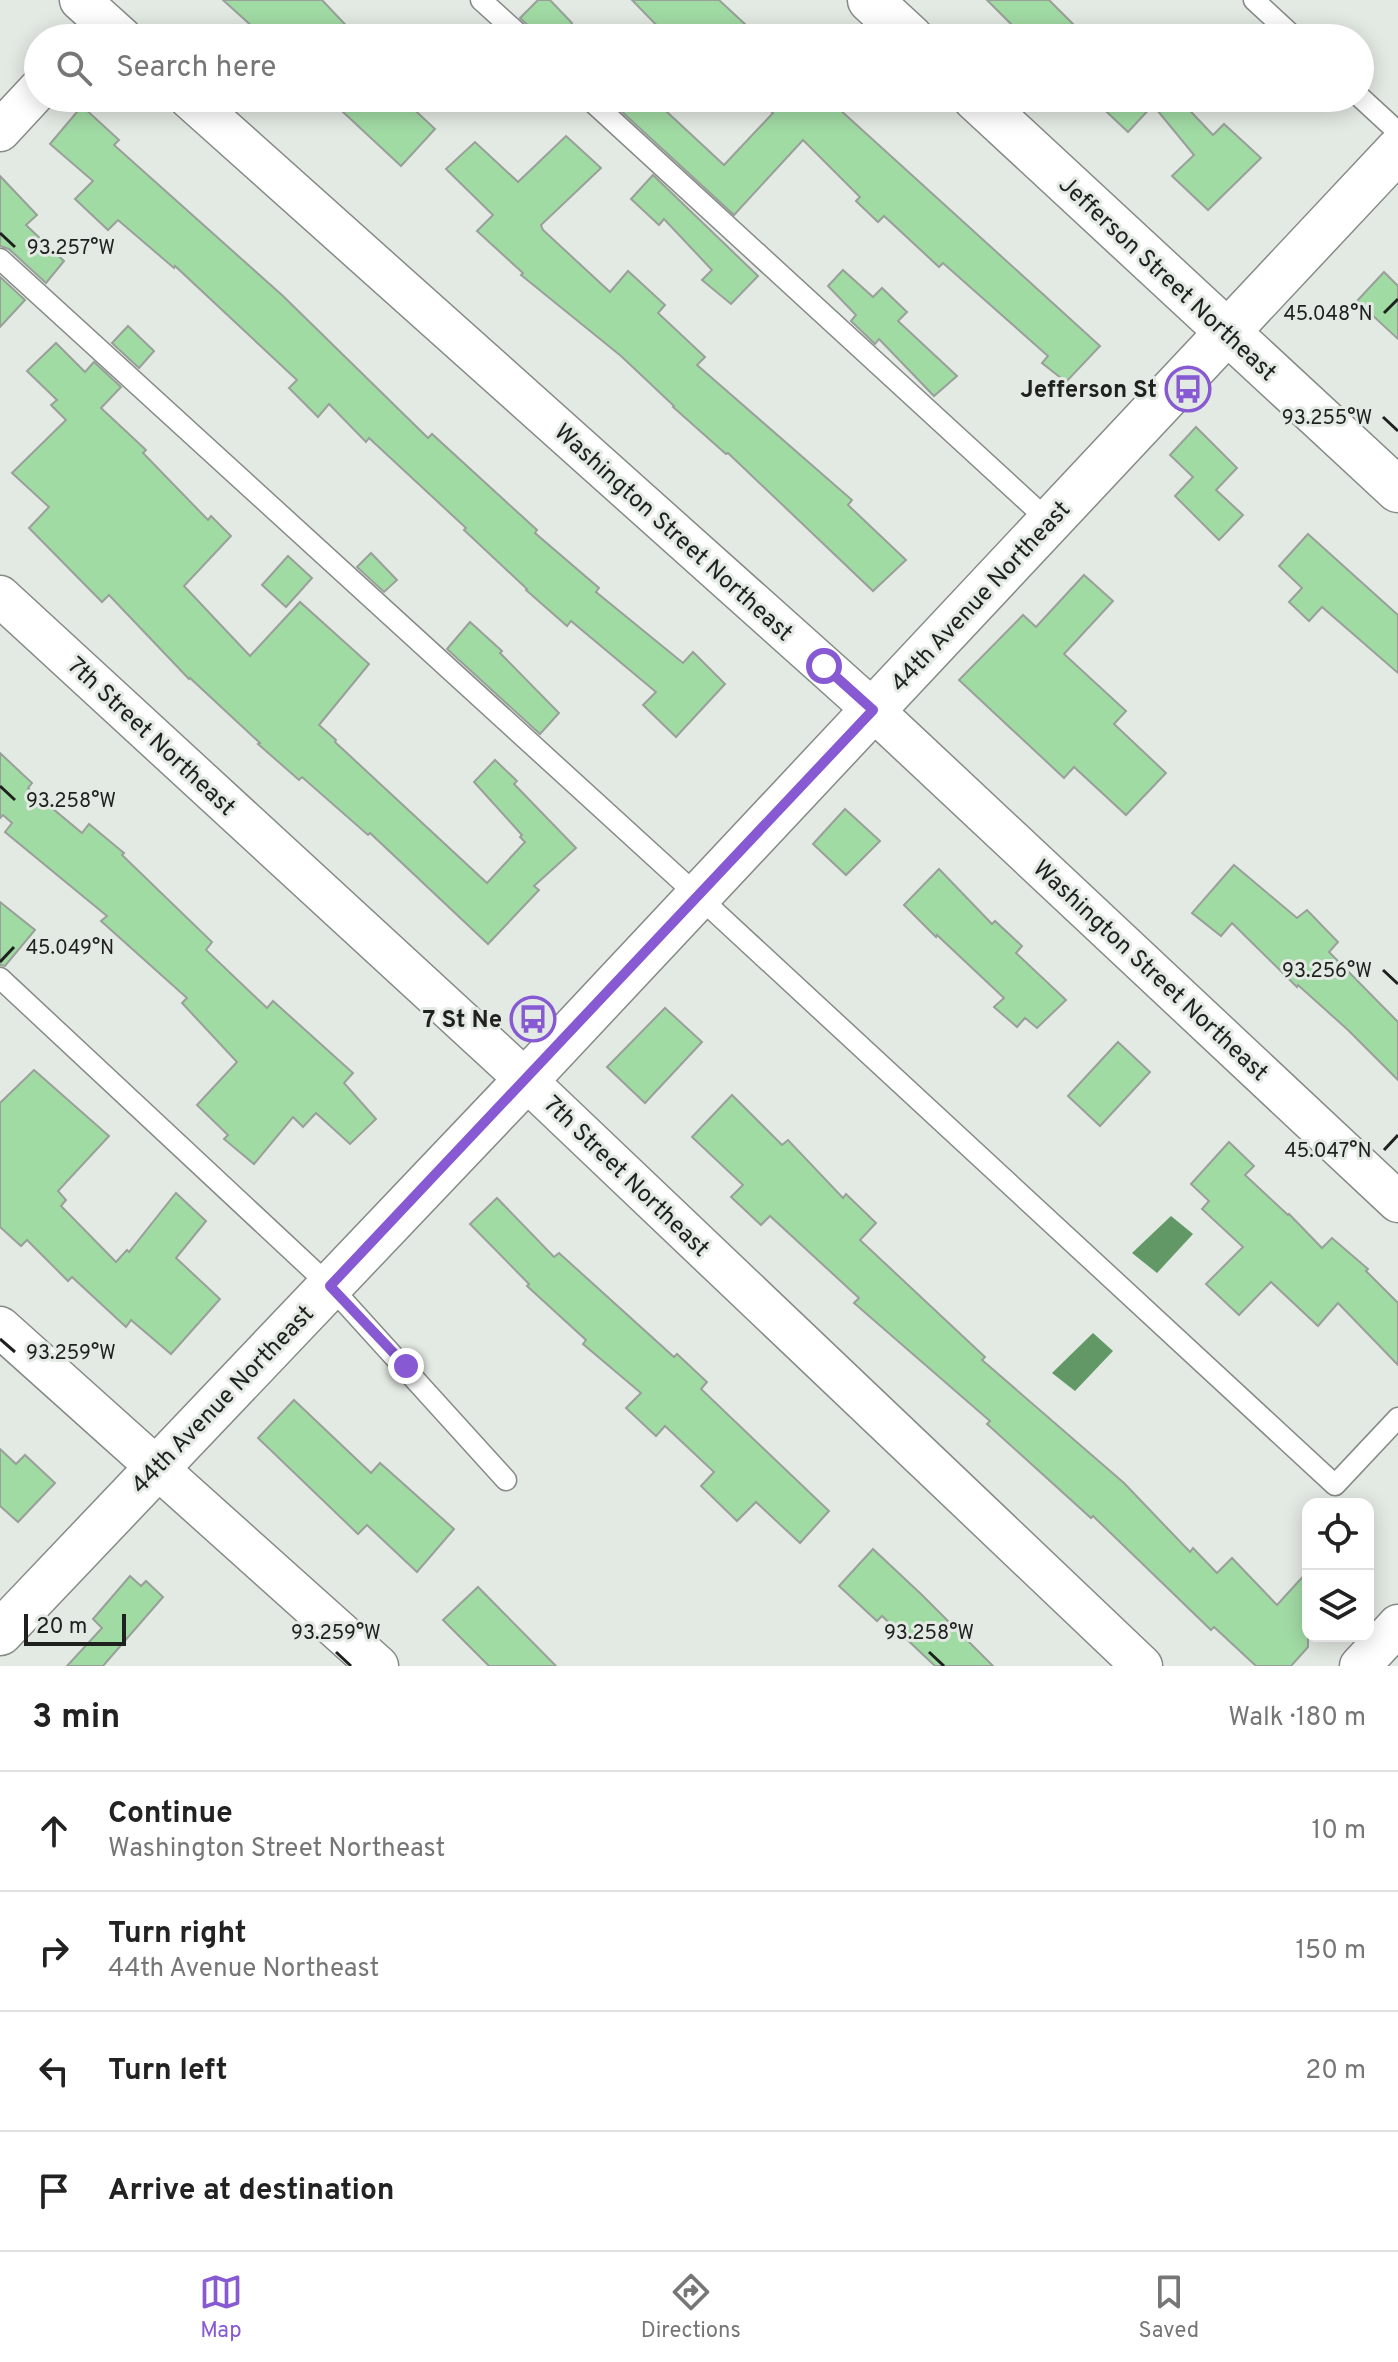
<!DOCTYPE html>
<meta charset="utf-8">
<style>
body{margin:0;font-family:Overpass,sans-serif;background:#f2f2f2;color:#222}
.controls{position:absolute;right:24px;bottom:24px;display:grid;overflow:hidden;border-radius:16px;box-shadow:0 4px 20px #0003}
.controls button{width:72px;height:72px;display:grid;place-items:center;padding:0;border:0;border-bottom:2px solid #e0e0e0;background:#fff;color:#222;font:40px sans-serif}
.scale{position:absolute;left:24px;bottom:20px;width:102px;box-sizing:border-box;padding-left:8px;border:4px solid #1f211f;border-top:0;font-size:22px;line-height:28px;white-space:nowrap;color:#1f211f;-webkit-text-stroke:6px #e3e9e3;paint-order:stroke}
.stop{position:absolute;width:24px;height:24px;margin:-18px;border:6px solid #8759d2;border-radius:50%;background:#fff}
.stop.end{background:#8759d2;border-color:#fff;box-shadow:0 2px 8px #0008}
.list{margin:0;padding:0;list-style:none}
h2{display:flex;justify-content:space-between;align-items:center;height:104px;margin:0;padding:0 32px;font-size:34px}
h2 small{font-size:26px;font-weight:400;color:#767676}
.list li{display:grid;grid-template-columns:52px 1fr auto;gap:24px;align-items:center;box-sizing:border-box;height:120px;padding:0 32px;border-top:2px solid #e0e0e0}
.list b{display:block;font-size:30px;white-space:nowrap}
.list p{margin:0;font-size:26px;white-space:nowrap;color:#767676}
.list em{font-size:26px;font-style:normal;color:#767676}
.icon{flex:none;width:44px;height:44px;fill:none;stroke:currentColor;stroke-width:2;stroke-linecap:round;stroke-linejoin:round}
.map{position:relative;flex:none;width:1398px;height:1666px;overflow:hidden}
.search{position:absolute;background:#fff;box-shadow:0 4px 20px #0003;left:24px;right:24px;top:24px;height:88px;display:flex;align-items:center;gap:20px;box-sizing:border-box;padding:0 28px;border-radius:44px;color:#767676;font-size:30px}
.sheet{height:584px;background:#fff}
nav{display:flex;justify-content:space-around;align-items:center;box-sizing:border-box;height:112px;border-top:2px solid #e0e0e0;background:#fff;font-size:22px;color:#767676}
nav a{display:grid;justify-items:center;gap:4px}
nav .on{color:#8759d2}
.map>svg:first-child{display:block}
.water{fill:#619865}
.building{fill:#a1dba4;stroke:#999f99;stroke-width:2}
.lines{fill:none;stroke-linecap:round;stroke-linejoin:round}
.lane-casing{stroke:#858b85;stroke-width:23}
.street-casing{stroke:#858b85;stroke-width:43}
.secondary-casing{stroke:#858b85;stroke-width:47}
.lane{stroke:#fff;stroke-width:20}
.street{stroke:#fff;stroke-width:40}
.secondary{stroke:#fff;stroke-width:44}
.route{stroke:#8759d2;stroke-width:10}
.ticks{fill:none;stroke:#1f211f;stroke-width:3}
.labels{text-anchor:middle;stroke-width:6;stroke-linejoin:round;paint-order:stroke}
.street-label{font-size:24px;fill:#1f211f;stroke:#e3e9e3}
.poi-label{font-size:24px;font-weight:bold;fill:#1f211f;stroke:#e3e9e3;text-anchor:end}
.ticks-label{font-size:20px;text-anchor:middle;fill:#1f211f;stroke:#e3e9e3;stroke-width:6;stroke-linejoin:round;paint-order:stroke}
</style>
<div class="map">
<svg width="1398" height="1666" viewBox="0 0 1398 1666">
<rect width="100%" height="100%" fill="#e3e9e3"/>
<g class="water">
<path d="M1171,1216L1193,1234L1157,1273L1132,1253Z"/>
<path d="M1093,1333L1113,1351L1075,1391L1052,1373Z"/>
</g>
<g class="building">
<path d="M223,0H322L358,38H265Z"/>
<path d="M538,0H550L572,23L559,38H536L532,29L520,18Z"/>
<path d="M632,0H719L760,38H669Z"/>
<path d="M987,0H1049L1087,38H1025Z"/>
<path d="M328,98H402L435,129L401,166Z"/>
<path d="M607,98H652L724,165L773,113L754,98H827L1100,346L1066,382L1042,363L1048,356L943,263L939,267L884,216L878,222L856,201L860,197L803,140L734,215Z"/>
<path d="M1092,98H1178L1213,135L1224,124L1261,158L1208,210L1172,176L1194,155L1153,105L1128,132Z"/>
<path d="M82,106L119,140L114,145L283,296L428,438L432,434L537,530L535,533L599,588L596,592L683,663L693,652L725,684L676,737L643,705L656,692L571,621L567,626L526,590L527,589L464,530L466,528L369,438L366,442L329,404L318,417L289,388L297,380L175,266L174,268L118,220L108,230L75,199L93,181L50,144Z"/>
<path d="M566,136L601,168L541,225L543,230L610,292L628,271L665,305L658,313L705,357L697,365L852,500L848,505L906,560L873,591L728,453L726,454L673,407L674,406L621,356L521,275L523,273L477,231L493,215L446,169L475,142L518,182Z"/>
<path d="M653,175L758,276L731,304L702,280L712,270L664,219L659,225L631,199Z"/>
<path d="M0,176L37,215L26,225L64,261L46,283L9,249L0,246Z"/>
<path d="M843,270L873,297L882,288L907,312L898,321L957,376L934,396L879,339L875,344L851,321L856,315L828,286Z"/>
<path d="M1384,272L1398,286V339L1357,301Z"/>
<path d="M0,277L25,300L0,327Z"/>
<path d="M128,326L154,351L139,368L112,343Z"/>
<path d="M56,343L85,372L94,362L121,387L101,408L146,450L143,453L208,520L211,516L231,536L184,586L250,656L300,602L369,664L319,725L336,740L335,742L487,883L525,842L520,837L522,835L474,782L495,760L517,781L514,784L576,848L534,886L539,890L488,944L370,833L368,835L302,777L299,780L258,744L260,743L190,678L189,679L109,595L102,602L29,528L49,507L12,473L66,420L51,405L57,400L27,371Z"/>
<path d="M1196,427L1237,468L1216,490L1243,515L1219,540L1175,496L1193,477L1170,455Z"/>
<path d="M1308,534L1398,615V673L1322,607L1309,621L1289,602L1302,588L1279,566Z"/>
<path d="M371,553L397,580L384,592L357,567Z"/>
<path d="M288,556L312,578L286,607L262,585Z"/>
<path d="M1084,575L1113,601L1064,654L1126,711L1114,724L1166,773L1126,815L1074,767L1064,778L959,680L1023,615L1036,627Z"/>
<path d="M470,622L502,651L500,653L559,713L540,734L447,649Z"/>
<path d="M0,753L32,783L28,788L82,833L89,824L124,853L122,855L212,942L206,950L267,1008L273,1001L353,1073L344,1083L376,1119L350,1144L316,1113L303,1127L293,1117L254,1164L224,1139L228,1135L197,1105L237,1062L182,1003L187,998L101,921L107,916L5,832L12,823L3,815L0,818Z"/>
<path d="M845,809L880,841L846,875L813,844Z"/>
<path d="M1234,865L1297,918L1307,910L1338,942L1329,952L1398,1022V1080L1348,1030L1298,985L1297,987L1232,923L1221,936L1192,913Z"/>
<path d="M939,869L992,924L995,921L1022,946L1016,953L1066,1000L1037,1028L1025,1018L1017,1027L994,1007L1004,998L937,935L936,937L904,905Z"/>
<path d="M0,902L35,930L5,966L0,965Z"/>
<path d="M665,1008L702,1042L645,1103L607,1067Z"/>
<path d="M1118,1042L1150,1072L1100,1126L1068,1096Z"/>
<path d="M34,1070L109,1136L58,1191L66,1200L61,1206L116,1262L127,1250L129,1252L176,1193L206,1221L176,1258L220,1299L171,1354L131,1320L126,1327L72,1277L68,1281L27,1240L21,1246L0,1227V1103Z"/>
<path d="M732,1095L782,1145L788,1140L843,1198L846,1194L876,1223L860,1240L985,1357L982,1360L1124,1483L1190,1552L1193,1548L1217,1573L1232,1558L1277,1605L1308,1571V1647L1291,1666H1256L1214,1627L1211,1630L1093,1516L1091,1518L987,1424L990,1421L854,1303L859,1298L770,1216L761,1225L731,1197L743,1185L692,1137Z"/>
<path d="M1229,1142L1254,1166L1245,1175L1288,1215L1289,1214L1322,1248L1332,1238L1368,1269L1366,1271L1398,1303V1365L1338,1303L1318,1326L1271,1282L1239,1315L1206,1284L1243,1247L1202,1209L1209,1201L1191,1184Z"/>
<path d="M497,1198L554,1257L559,1253L674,1357L677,1354L707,1382L701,1389L829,1511L800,1543L756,1502L737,1521L701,1486L714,1472L665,1426L656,1436L626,1408L641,1393L583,1344L586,1340L527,1286L529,1284L470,1224Z"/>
<path d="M294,1400L371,1473L380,1463L454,1529L417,1572L367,1525L358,1534L258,1438Z"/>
<path d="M0,1449L16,1464L25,1455L55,1483L18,1522L0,1506Z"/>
<path d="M873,1549L922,1595L993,1666H935L882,1616L877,1621L839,1586Z"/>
<path d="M130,1576L141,1586L146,1581L163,1597L103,1666H67L102,1628L93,1619Z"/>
<path d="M478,1587L556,1666H489L443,1620Z"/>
</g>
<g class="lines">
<g class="lane-casing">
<g id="lane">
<path d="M481,0L523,38"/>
<path d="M1254,0L1295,38"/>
<path d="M1360,97L1398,132"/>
<path d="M588,98L1050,522"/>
<path d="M0,259L698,896L1335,1485L1398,1418"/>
<path d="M0,978L330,1286L506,1480"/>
</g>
</g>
<g class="street-casing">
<g id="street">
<path d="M80,0L122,38"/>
<path d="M189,98L873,710L1398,1202"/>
<path d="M0,131L38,90"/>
<path d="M0,596L526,1080L1142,1666"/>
<path d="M0,1327L378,1666"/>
<path d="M1360,1666L1398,1625"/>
</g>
</g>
<g class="secondary-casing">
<g id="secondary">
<path d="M870,0L911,38"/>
<path d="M975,98L1398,490"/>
<path d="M0,1633L526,1080L1398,150"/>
</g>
</g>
<use href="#lane" class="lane"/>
<use href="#street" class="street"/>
<use href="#secondary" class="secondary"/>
</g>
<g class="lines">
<path class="route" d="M406,1366L330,1286L873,710L824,666"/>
</g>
<path class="ticks" d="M0,233L15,247M1384,313L1398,299M1383,417L1398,431M0,786L15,800M0,962L14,947M1383,970L1398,984M1384,1150L1398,1135M0,1339L15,1352M336,1652L351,1666M929,1652L944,1666"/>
<defs>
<g id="bus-ring" transform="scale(2.3)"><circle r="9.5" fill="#e3e9e3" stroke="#8759d2" stroke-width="1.5"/><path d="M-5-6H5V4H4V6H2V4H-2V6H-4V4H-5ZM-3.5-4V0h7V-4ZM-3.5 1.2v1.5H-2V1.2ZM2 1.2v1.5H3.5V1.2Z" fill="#8759d2"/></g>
</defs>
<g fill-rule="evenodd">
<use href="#bus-ring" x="1188" y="389"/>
<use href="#bus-ring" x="533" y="1019"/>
</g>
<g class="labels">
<g class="street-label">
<text transform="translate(1168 278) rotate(43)" y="8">Jefferson Street Northeast</text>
<text transform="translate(674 532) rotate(42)" y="8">Washington Street Northeast</text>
<text transform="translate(980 596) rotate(-47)" y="8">44th Avenue Northeast</text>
<text transform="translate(152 736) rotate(43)" y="8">7th Street Northeast</text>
<text transform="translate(1151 970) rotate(43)" y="8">Washington Street Northeast</text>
<text transform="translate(627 1176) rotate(44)" y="8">7th Street Northeast</text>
<text transform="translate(222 1399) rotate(-46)" y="8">44th Avenue Northeast</text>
</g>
<g class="poi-label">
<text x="1157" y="397">Jefferson St</text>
<text x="502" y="1027">7 St Ne</text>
</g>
</g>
<g class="ticks-label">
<text x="71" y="254">93.257°W</text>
<text x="1328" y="320">45.048°N</text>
<text x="1327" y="424">93.255°W</text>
<text x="71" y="807">93.258°W</text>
<text x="70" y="954">45.049°N</text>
<text x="1327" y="977">93.256°W</text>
<text x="1328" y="1157">45.047°N</text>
<text x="71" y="1359">93.259°W</text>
<text x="336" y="1639">93.259°W</text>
<text x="929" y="1639">93.258°W</text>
</g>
</svg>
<div class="controls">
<button><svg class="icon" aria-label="locate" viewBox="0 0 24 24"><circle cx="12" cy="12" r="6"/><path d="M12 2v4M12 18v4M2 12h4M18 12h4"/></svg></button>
<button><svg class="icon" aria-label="layers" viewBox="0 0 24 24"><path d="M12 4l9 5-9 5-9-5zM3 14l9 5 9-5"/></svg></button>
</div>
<div class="scale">20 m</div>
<div class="stop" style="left:824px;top:666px"></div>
<div class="stop end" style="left:406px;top:1366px"></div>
<div class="search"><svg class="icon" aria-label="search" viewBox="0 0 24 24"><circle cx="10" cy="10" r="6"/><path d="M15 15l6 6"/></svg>Search here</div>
</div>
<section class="sheet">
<h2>3 min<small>Walk · 180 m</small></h2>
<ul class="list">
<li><svg class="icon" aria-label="ahead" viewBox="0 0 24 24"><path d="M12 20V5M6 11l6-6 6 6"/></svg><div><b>Continue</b><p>Washington Street Northeast</p></div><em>10 m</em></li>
<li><svg class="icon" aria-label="right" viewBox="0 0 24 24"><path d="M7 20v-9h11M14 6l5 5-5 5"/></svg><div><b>Turn right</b><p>44th Avenue Northeast</p></div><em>150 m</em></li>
<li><svg class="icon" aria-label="left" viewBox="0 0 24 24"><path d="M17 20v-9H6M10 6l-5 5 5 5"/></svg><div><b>Turn left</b></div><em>20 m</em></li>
<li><svg class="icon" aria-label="arrive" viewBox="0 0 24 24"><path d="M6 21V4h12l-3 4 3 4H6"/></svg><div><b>Arrive at destination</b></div></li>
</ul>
</section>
<nav>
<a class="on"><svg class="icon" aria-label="map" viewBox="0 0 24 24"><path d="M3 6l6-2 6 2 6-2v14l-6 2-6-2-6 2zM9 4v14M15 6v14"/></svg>Map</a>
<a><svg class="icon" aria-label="directions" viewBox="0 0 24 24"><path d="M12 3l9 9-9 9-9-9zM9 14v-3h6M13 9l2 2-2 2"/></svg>Directions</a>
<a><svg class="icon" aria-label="saved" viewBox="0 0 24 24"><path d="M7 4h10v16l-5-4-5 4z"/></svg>Saved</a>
</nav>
